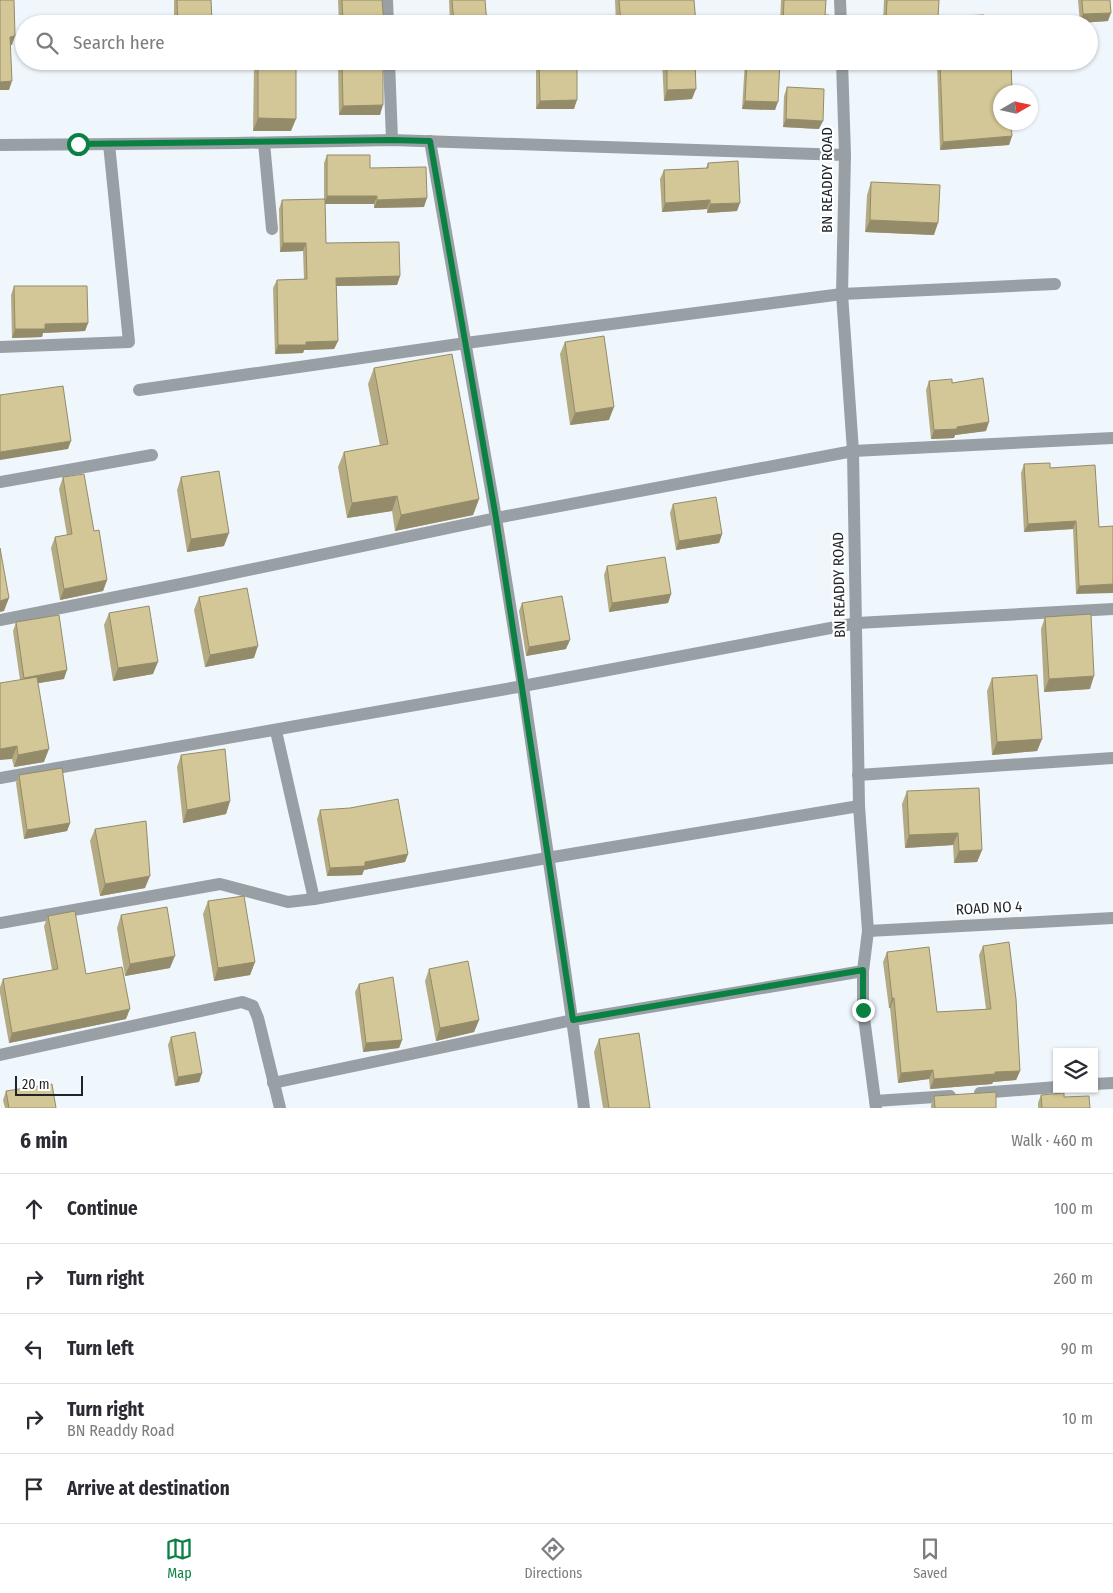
<!DOCTYPE html>
<meta charset="utf-8">
<style>
body{margin:0;font-family:"Fira Sans Condensed",sans-serif;background:#f7f7f7;color:#2b2b33}
.controls{position:absolute;right:15px;bottom:15px;display:grid;overflow:hidden;border-radius:0px;box-shadow:0 1px 4px #0004}
.controls button{width:45px;height:45px;display:grid;place-items:center;padding:0;border:0;border-bottom:1px solid #e1e1e2;background:#fff;color:#2b2b33;font:25px sans-serif}
.compass{position:absolute;left:993px;top:85px;width:45px;height:45px;border-radius:50%;background:#fff;box-shadow:0 1px 4px #0004;rotate:81deg}
.scale{position:absolute;left:15px;bottom:12px;width:68px;box-sizing:border-box;padding-left:5px;border:2px solid #1e252a;border-top:0;font-size:14px;line-height:18px;white-space:nowrap;color:#1e252a;-webkit-text-stroke:4px #fff;paint-order:stroke}
.stop{position:absolute;width:15px;height:15px;margin:-11px;border:4px solid #0b8043;border-radius:50%;background:#fff}
.stop.end{background:#0b8043;border-color:#fff;box-shadow:0 1px 5px #0008}
.list{margin:0;padding:0;list-style:none}
h2{display:flex;justify-content:space-between;align-items:center;height:65px;margin:0;padding:0 20px;font-size:21px}
h2 small{font-size:16px;font-weight:400;color:#7c7c81}
.list li{display:grid;grid-template-columns:32px 1fr auto;gap:15px;align-items:center;box-sizing:border-box;height:70px;padding:0 20px;border-top:1px solid #e1e1e2}
.list b{display:block;font-size:19px;white-space:nowrap}
.list p{margin:0;font-size:16px;white-space:nowrap;color:#7c7c81}
.list em{font-size:16px;font-style:normal;color:#7c7c81}
.icon{flex:none;width:28px;height:28px;fill:none;stroke:currentColor;stroke-width:2;stroke-linecap:round;stroke-linejoin:round}
.map{position:relative;flex:none;width:1113px;height:1108px;overflow:hidden}
.search{position:absolute;background:#fff;box-shadow:0 1px 4px #0004;left:15px;right:15px;top:15px;height:55px;display:flex;align-items:center;gap:12px;box-sizing:border-box;padding:0 18px;border-radius:28px;color:#7c7c81;font-size:19px}
.sheet{height:415px;background:#fff}
nav{display:flex;justify-content:space-around;align-items:center;box-sizing:border-box;height:70px;border-top:1px solid #e1e1e2;background:#fff;font-size:14px;color:#7c7c81}
nav a{display:grid;justify-items:center;gap:2px}
nav .on{color:#0b8043}
.map>svg:first-child{display:block}
.lines{fill:none;stroke-linecap:round;stroke-linejoin:round}
.minor{stroke:#989fa5;stroke-width:12}
.wall{fill:#b5ab82}
.shaded-wall{fill:#948b6a}
.building{fill:#d3c797;stroke:#948b6a}
.route{stroke:#0b8043;stroke-width:6}
.labels{text-anchor:middle;stroke-width:4.5;stroke-linejoin:round;paint-order:stroke}
.street-label{font-size:15px;fill:#1e252a;stroke:#fff}
</style>
<div class="map">
<svg width="1113" height="1108" viewBox="0 0 1113 1108">
<rect width="100%" height="100%" fill="#eff6fc"/>
<g class="lines">
<g class="minor">
<path d="M387,0L388,24"/>
<path d="M840,0L841,24"/>
<path d="M389,61L392,140"/>
<path d="M842,61L845,155L842,294L853,451L859,806L868,931L863,971V1010L876,1108"/>
<path d="M430,141L496,518L523,686L857,623L1113,609"/>
<path d="M264,143L272,229"/>
<path d="M0,145L235,143L392,140L845,155"/>
<path d="M0,347L129,342L109,144"/>
<path d="M139,390L466,343L842,294L1055,284"/>
<path d="M0,482L152,455"/>
<path d="M0,620L191,582L496,518L853,451L1113,438"/>
<path d="M276,731L314,899"/>
<path d="M858,775L1113,758"/>
<path d="M0,778L523,686C543,827 566,967 584,1108"/>
<path d="M0,923L220,884L288,902L314,899L547,858L859,806"/>
<path d="M868,931L1113,918"/>
<path d="M0,1055L242,1002L253,1006L258,1018L280,1108"/>
<path d="M273,1083L573,1020L863,971"/>
<path d="M1094,1084L1113,1083"/>
<path d="M980,1093L1057,1087"/>
<path d="M875,1101L950,1096"/>
</g>
</g>
<g class="wall">
<path d="M174,0H211L212,24H174Z"/>
<path d="M338,0H382L384,24H339Z"/>
<path d="M449,0H485L487,24H450Z"/>
<path d="M615,0H694L696,24H616Z"/>
<path d="M781,0H826L825,15L829,24H780Z"/>
<path d="M884,0H939L938,17L985,24H864V22L883,21Z"/>
<path d="M1078,0H1110L1108,21L1080,23Z"/>
<path d="M255,61H296L291,131H253L254,66Z"/>
<path d="M339,61H383L380,115H339L338,64Z"/>
<path d="M537,61H577L574,109H536V64Z"/>
<path d="M662,61H695L692,99L664,101Z"/>
<path d="M745,61H780L775,110L742,109Z"/>
<path d="M863,61H1011L1000,92L1012,136L1009,145L940,150L937,64L863,67Z"/>
<path d="M787,87L819,129L783,127L784,96Z"/>
<path d="M327,155L370,168L424,207L374,208V204H325L326,243L400,276L397,285L336,286L338,341L334,349L304,350L303,353L275,354L273,288L277,280L304,279L303,251L280,252L279,209L282,200L324,199V163Z"/>
<path d="M708,163L737,211L707,213V209L662,212L660,179L664,170L706,168Z"/>
<path d="M871,182L934,235L865,232L867,195Z"/>
<path d="M14,286L88,323L85,331L43,333L42,337L12,338L11,295Z"/>
<path d="M565,342L609,420L570,425L560,354Z"/>
<path d="M374,368L479,499L473,515L395,531L392,511L347,518L338,467L344,452L380,446L368,384Z"/>
<path d="M929,381L952,383L986,431L955,435L954,438L931,439L926,390Z"/>
<path d="M1024,464L1050,468L1099,527L1113,526L1076,594L1073,529L1024,532L1021,473Z"/>
<path d="M63,477L94,531L107,580L103,591L60,600L51,548L55,537L67,535L59,489Z"/>
<path d="M181,477L224,546L187,552L177,490Z"/>
<path d="M673,504L722,534L719,543L676,550L670,513Z"/>
<path d="M607,566L671,594L668,603L609,612L604,575Z"/>
<path d="M199,597L254,658L205,667L194,610Z"/>
<path d="M522,603L566,649L526,656L519,611Z"/>
<path d="M109,613L153,674L113,681L104,625Z"/>
<path d="M1045,617L1090,689L1044,692L1041,629Z"/>
<path d="M16,622L64,679L38,683L44,762L14,767L12,759L20,680L13,631Z"/>
<path d="M992,678L1042,739L1037,751L992,755L987,691Z"/>
<path d="M181,755L230,801L226,814L183,823L177,767Z"/>
<path d="M19,775L70,823L67,831L24,839L16,783Z"/>
<path d="M907,791L982,850L977,862L954,863L953,845L905,848L902,804Z"/>
<path d="M320,810L408,854L405,862L364,870L362,875L327,876L317,819Z"/>
<path d="M95,829L145,888L100,896L90,841Z"/>
<path d="M208,901L255,962L250,975L214,981L203,914Z"/>
<path d="M121,915L170,968L125,976L117,928Z"/>
<path d="M48,916L86,974L126,1019L9,1043L0,993V987L3,979L52,970L44,926Z"/>
<path d="M983,946L1020,1071L1016,1080L993,1082L992,1084L930,1089L929,1079L898,1083L890,1008H889L883,962L887,952L937,1012L986,1009L979,955Z"/>
<path d="M429,969L479,1020L474,1032L436,1041L425,981Z"/>
<path d="M359,984L402,1040L399,1048L363,1052L355,992Z"/>
<path d="M171,1037L202,1073L199,1082L175,1086L168,1045Z"/>
<path d="M599,1039L650,1108H603L594,1052Z"/>
<path d="M6,1091L56,1108H5L3,1100Z"/>
<path d="M1041,1095L1064,1097L1090,1108H1038V1103Z"/>
<path d="M934,1096L996,1108H931V1105Z"/>
</g>
<g class="shaded-wall">
<path d="M1111,13L1108,21L1080,23L1083,14Z"/>
<path d="M212,22V24H177L178,23Z"/>
<path d="M15,36L12,45H7L10,37Z"/>
<path d="M620,61H651L619,63Z"/>
<path d="M866,61H938L937,64L863,67Z"/>
<path d="M12,81L9,90H0V82Z"/>
<path d="M696,89L692,99L664,101L667,90Z"/>
<path d="M577,100L574,109H536L540,101Z"/>
<path d="M745,101L778,102L775,110L742,109Z"/>
<path d="M383,105L380,115H339L343,106Z"/>
<path d="M258,118L296,119L291,131H253Z"/>
<path d="M786,119L823,121L819,129L783,127Z"/>
<path d="M1012,136L1009,145L940,150L943,142Z"/>
<path d="M327,196H377L374,204H324Z"/>
<path d="M427,198L424,207L374,208L377,200Z"/>
<path d="M710,200L707,209L662,212L665,203Z"/>
<path d="M740,203L737,211L707,213L710,204Z"/>
<path d="M870,220L938,223L934,235L865,232Z"/>
<path d="M283,243H306L303,251L280,252Z"/>
<path d="M400,276L397,285L333,286L336,278Z"/>
<path d="M88,323L85,331L43,333L42,337L12,338L15,329L45,324Z"/>
<path d="M338,341L334,349L304,350L303,353L275,354L278,345L306,342Z"/>
<path d="M614,407L609,420L570,425L575,413Z"/>
<path d="M989,422L986,431L955,435L954,438L931,439L934,430Z"/>
<path d="M71,441L68,449L0,460V452Z"/>
<path d="M397,496L392,511L347,518L352,503Z"/>
<path d="M479,499L473,515L395,531L401,515Z"/>
<path d="M1076,521L1073,529L1024,532L1028,524Z"/>
<path d="M229,533L224,546L187,552L191,539Z"/>
<path d="M722,534L719,543L676,550L679,541Z"/>
<path d="M107,580L103,591L60,600L64,589Z"/>
<path d="M1113,584V593L1076,594L1079,586Z"/>
<path d="M671,594L668,603L609,612L612,603Z"/>
<path d="M9,598L4,611L0,612V601Z"/>
<path d="M570,640L566,649L526,656L529,647Z"/>
<path d="M258,646L254,658L205,667L210,655Z"/>
<path d="M158,662L153,674L113,681L118,668Z"/>
<path d="M67,670L64,679L21,686L24,678Z"/>
<path d="M1094,676L1090,689L1044,692L1049,679Z"/>
<path d="M1042,739L1037,751L992,755L997,742Z"/>
<path d="M17,746L12,759L0,760V749Z"/>
<path d="M49,749L44,762L14,767L18,755Z"/>
<path d="M230,801L226,814L183,823L187,810Z"/>
<path d="M70,823L67,831L24,839L27,830Z"/>
<path d="M958,833L953,845L905,848L909,835Z"/>
<path d="M982,850L977,862L954,863L959,851Z"/>
<path d="M408,854L405,862L364,870L362,875L327,876L330,868Z"/>
<path d="M150,876L145,888L100,896L105,884Z"/>
<path d="M175,956L170,968L125,976L130,964Z"/>
<path d="M255,962L250,975L214,981L218,968Z"/>
<path d="M892,998H894L890,1008H889Z"/>
<path d="M130,1009L126,1019L9,1043L12,1033Z"/>
<path d="M479,1020L474,1032L436,1041L440,1028Z"/>
<path d="M402,1040L399,1048L363,1052L366,1043Z"/>
<path d="M933,1070L929,1079L898,1083L901,1073Z"/>
<path d="M1020,1071L1016,1080L993,1082L992,1084L930,1089L934,1079L995,1072Z"/>
<path d="M202,1073L199,1082L175,1086L178,1077Z"/>
</g>
<g class="building">
<path d="M0,0H14L15,36L10,37L12,81L0,82Z"/>
<path d="M177,0H211L212,22L178,23Z"/>
<path d="M342,0H382L384,24H343Z"/>
<path d="M452,0H485L487,24H454Z"/>
<path d="M619,0H694L696,24H621Z"/>
<path d="M784,0H826L825,15H829V24H783Z"/>
<path d="M887,0H939L938,17L984,15L985,24H864V22L886,21Z"/>
<path d="M1082,0H1110L1111,13L1083,14Z"/>
<path d="M258,61H296V119L258,118Z"/>
<path d="M342,61H383V105L343,106Z"/>
<path d="M539,61H577V100L540,101Z"/>
<path d="M667,61H695L696,89L667,90Z"/>
<path d="M747,61H780L778,102L745,101Z"/>
<path d="M940,61H1011L1012,92H1000V122H1011L1012,136L943,142Z"/>
<path d="M787,87L824,89L823,121L786,119Z"/>
<path d="M327,155H370V168L426,167L427,198L377,200V196H327Z"/>
<path d="M738,161L740,203L710,204V200L665,203L664,170L708,168V163Z"/>
<path d="M871,182L940,185L938,223L870,220Z"/>
<path d="M325,199L326,243L399,242L400,276L336,278L338,341L306,342V345H278L277,280L307,279L306,243H283L282,200Z"/>
<path d="M14,286H87L88,323L45,324V329H15Z"/>
<path d="M604,336L614,407L575,413L565,342Z"/>
<path d="M452,354L479,499L401,515L397,496L352,503L344,452L388,444L374,368Z"/>
<path d="M983,378L989,422L957,427V429L934,430L929,381L952,379V383Z"/>
<path d="M63,386L71,441L0,452V395Z"/>
<path d="M1050,463V468L1095,465L1099,527L1113,526V584L1079,586L1076,521L1028,524L1024,464Z"/>
<path d="M219,471L229,533L191,539L181,477Z"/>
<path d="M84,474L94,531L99,530L107,580L64,589L55,537L72,534L63,477Z"/>
<path d="M716,497L722,534L679,541L673,504Z"/>
<path d="M0,548L9,598L0,601Z"/>
<path d="M665,557L671,594L612,603L607,566Z"/>
<path d="M247,588L258,646L210,655L199,597Z"/>
<path d="M562,596L570,640L529,647L522,603Z"/>
<path d="M149,606L158,662L118,668L109,613Z"/>
<path d="M1091,614L1094,676L1049,679L1045,617Z"/>
<path d="M59,615L67,670L24,678L16,622Z"/>
<path d="M1037,675L1042,739L997,742L992,678Z"/>
<path d="M37,677L49,749L18,755L17,746L0,749V683Z"/>
<path d="M225,749L230,801L187,810L181,755Z"/>
<path d="M62,768L70,823L27,830L19,775Z"/>
<path d="M979,788L982,850L959,851L958,833L909,835L907,791Z"/>
<path d="M398,799L408,854L365,862V866L330,868L320,810L350,808Z"/>
<path d="M146,821L150,876L105,884L95,829Z"/>
<path d="M244,896L255,962L218,968L208,901Z"/>
<path d="M167,907L175,956L130,964L121,915Z"/>
<path d="M75,911L86,974L122,967L130,1009L12,1033L3,979L58,969L48,916Z"/>
<path d="M1009,942L1016,999L1020,1071L995,1072V1074L934,1079L933,1070L901,1073L894,998H892L887,952L929,947L937,1012L991,1009L983,946Z"/>
<path d="M468,961L479,1020L440,1028L429,969Z"/>
<path d="M393,977L402,1040L366,1043L359,984Z"/>
<path d="M195,1032L202,1073L178,1077L171,1037Z"/>
<path d="M639,1033L650,1108H609L599,1039Z"/>
<path d="M52,1084L56,1108H9L6,1091Z"/>
<path d="M996,1092V1108H935L934,1096Z"/>
<path d="M1064,1093V1097L1089,1096L1090,1108H1042L1041,1095Z"/>
</g>
<g class="lines">
<path class="route" d="M78,144L392,140L430,141L496,518L573,1020L863,970V1010"/>
</g>
<g class="labels">
<g class="street-label">
<text transform="translate(827 180) rotate(-90)" y="5">BN READDY ROAD</text>
<text transform="translate(839 585) rotate(-91)" y="5">BN READDY ROAD</text>
<text transform="translate(989 908) rotate(-3)" y="5">ROAD NO 4</text>
</g>
</g>
</svg>
<div class="controls">
<button><svg class="icon" aria-label="layers" viewBox="0 0 24 24"><path d="M12 4l9 5-9 5-9-5zM3 14l9 5 9-5"/></svg></button>
</div>
<svg class="compass" viewBox="-18 -18 36 36"><path d="M0-13l5 13h-10z" fill="#e53935"/><path d="M0 13l5-13h-10z" fill="#7c7c81"/></svg>
<div class="scale">20 m</div>
<div class="stop" style="left:78px;top:144px"></div>
<div class="stop end" style="left:863px;top:1010px"></div>
<div class="search"><svg class="icon" aria-label="search" viewBox="0 0 24 24"><circle cx="10" cy="10" r="6"/><path d="M15 15l6 6"/></svg>Search here</div>
</div>
<section class="sheet">
<h2>6 min<small>Walk · 460 m</small></h2>
<ul class="list">
<li><svg class="icon" aria-label="ahead" viewBox="0 0 24 24"><path d="M12 20V5M6 11l6-6 6 6"/></svg><div><b>Continue</b></div><em>100 m</em></li>
<li><svg class="icon" aria-label="right" viewBox="0 0 24 24"><path d="M7 20v-9h11M14 6l5 5-5 5"/></svg><div><b>Turn right</b></div><em>260 m</em></li>
<li><svg class="icon" aria-label="left" viewBox="0 0 24 24"><path d="M17 20v-9H6M10 6l-5 5 5 5"/></svg><div><b>Turn left</b></div><em>90 m</em></li>
<li><svg class="icon" aria-label="right" viewBox="0 0 24 24"><path d="M7 20v-9h11M14 6l5 5-5 5"/></svg><div><b>Turn right</b><p>BN Readdy Road</p></div><em>10 m</em></li>
<li><svg class="icon" aria-label="arrive" viewBox="0 0 24 24"><path d="M6 21V4h12l-3 4 3 4H6"/></svg><div><b>Arrive at destination</b></div></li>
</ul>
</section>
<nav>
<a class="on"><svg class="icon" aria-label="map" viewBox="0 0 24 24"><path d="M3 6l6-2 6 2 6-2v14l-6 2-6-2-6 2zM9 4v14M15 6v14"/></svg>Map</a>
<a><svg class="icon" aria-label="directions" viewBox="0 0 24 24"><path d="M12 3l9 9-9 9-9-9zM9 14v-3h6M13 9l2 2-2 2"/></svg>Directions</a>
<a><svg class="icon" aria-label="saved" viewBox="0 0 24 24"><path d="M7 4h10v16l-5-4-5 4z"/></svg>Saved</a>
</nav>
